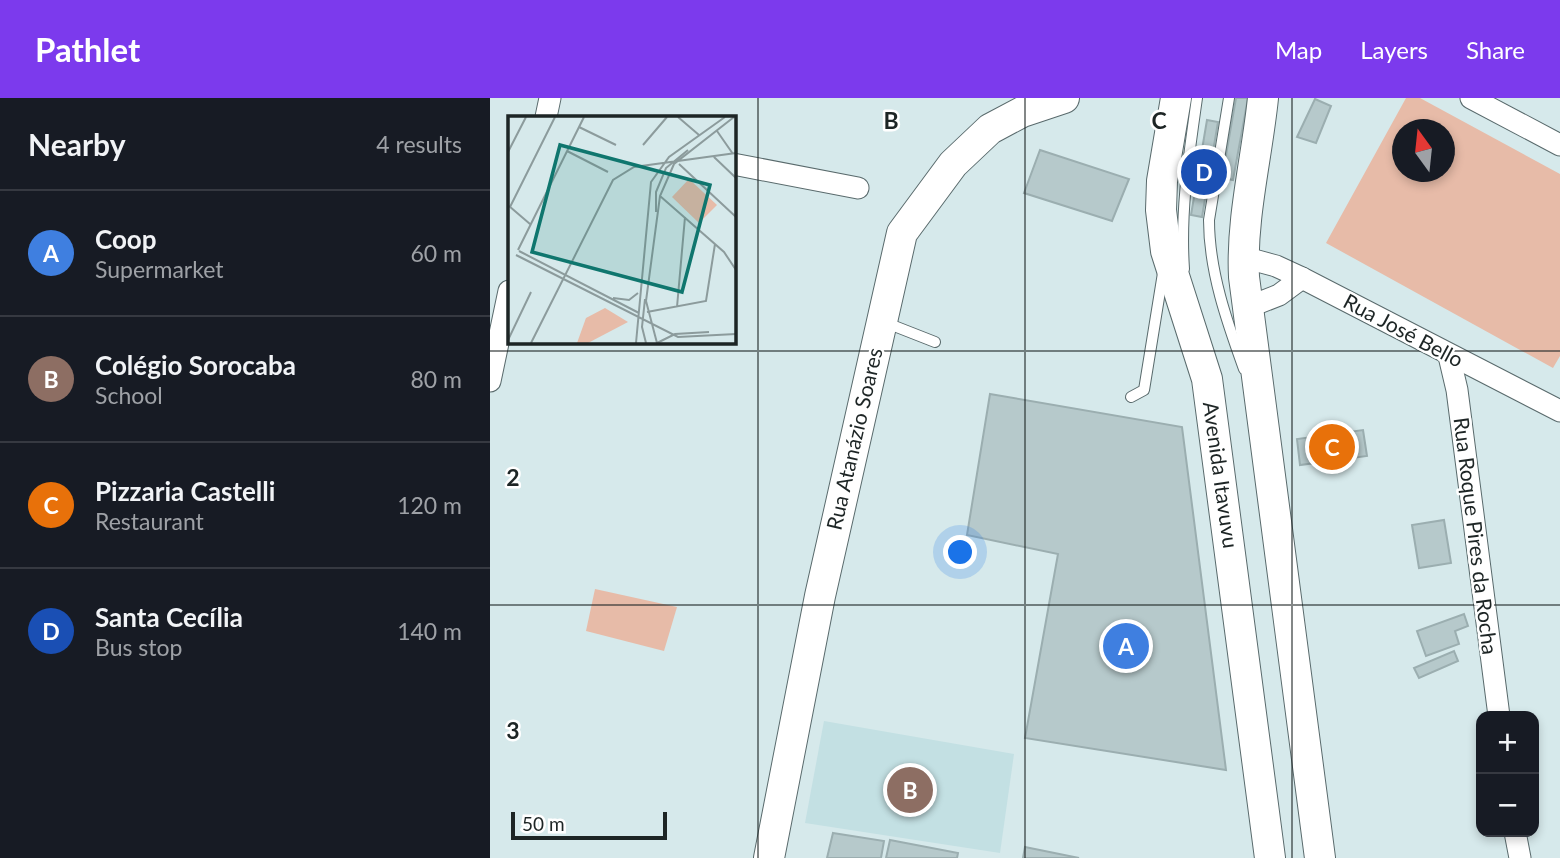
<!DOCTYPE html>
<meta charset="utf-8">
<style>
body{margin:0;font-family:Lato,sans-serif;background:#20242c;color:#f1f3f6}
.controls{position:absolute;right:21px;bottom:21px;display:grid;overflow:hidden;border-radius:14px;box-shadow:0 4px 10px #0003}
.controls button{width:63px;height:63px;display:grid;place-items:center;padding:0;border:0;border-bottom:2px solid #363941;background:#171b24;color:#f1f3f6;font:35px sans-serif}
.compass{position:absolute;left:902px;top:21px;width:63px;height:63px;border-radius:50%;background:#171b24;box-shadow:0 4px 10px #0003;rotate:345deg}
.scale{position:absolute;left:21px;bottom:18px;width:156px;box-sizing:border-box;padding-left:7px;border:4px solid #1d2525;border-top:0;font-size:19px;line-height:24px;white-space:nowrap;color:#1d2525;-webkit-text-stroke:5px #fff;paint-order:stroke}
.you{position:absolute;left:471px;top:455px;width:24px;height:24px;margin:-18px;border:5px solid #fff;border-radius:50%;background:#1a73e8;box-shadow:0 0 0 10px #1a73e833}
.badge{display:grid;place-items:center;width:46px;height:46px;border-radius:50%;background:#7c3aed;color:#fff;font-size:23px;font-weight:700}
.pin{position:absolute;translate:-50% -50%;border:4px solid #fff;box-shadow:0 2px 7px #0006}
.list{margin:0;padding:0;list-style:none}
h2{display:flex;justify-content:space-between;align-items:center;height:91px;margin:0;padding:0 28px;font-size:30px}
h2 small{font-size:23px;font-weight:400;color:#9ea1a6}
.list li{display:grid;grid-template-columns:46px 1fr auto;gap:21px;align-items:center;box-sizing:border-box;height:126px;padding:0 28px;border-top:2px solid #363941}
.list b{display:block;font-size:26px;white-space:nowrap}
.list p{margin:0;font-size:23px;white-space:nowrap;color:#9ea1a6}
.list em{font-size:23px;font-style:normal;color:#9ea1a6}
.map{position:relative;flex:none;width:1070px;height:760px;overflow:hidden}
header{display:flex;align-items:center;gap:42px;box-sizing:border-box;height:98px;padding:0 35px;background:#7c3aed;color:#fff}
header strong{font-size:33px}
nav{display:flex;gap:38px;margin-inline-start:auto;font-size:24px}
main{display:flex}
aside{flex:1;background:#171b24}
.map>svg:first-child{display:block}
.built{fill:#c3e0e3}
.pitch{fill:#e7bba8;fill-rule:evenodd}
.building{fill:#b6c9cb;stroke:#9baeb0;stroke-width:2}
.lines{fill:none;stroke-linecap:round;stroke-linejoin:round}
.lane-casing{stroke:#596a6c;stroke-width:12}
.street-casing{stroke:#596a6c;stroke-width:23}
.secondary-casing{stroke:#596a6c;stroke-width:32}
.lane{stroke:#fff;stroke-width:10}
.street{stroke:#fff;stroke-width:21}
.secondary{stroke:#fff;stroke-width:30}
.grid{fill:none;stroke:#1d2525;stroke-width:2;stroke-opacity:0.55}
.labels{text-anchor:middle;stroke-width:5;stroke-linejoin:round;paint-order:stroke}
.street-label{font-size:21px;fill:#1d2525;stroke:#fff}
.inset-road{fill:none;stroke:#8c9b9c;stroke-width:2}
.view{fill:#0f766e;fill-opacity:0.15;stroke:#0f766e;stroke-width:3.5}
.inset-edge{fill:none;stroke:#1d2525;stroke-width:3.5}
.grid-label{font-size:23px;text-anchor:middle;font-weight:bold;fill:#1d2525;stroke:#fff;stroke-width:5;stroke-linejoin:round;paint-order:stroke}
</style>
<header>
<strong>Pathlet</strong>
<nav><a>Map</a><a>Layers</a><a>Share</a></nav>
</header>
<main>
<aside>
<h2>Nearby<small>4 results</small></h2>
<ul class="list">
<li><span class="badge" style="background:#3f7fe0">A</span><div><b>Coop</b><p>Supermarket</p></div><em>60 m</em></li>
<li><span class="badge" style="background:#8d6e63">B</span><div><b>Colégio Sorocaba</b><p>School</p></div><em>80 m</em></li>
<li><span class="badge" style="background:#e8710a">C</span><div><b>Pizzaria Castelli</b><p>Restaurant</p></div><em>120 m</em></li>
<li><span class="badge" style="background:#1a4fb4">D</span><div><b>Santa Cecília</b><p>Bus stop</p></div><em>140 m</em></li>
</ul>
</aside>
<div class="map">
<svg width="1070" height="760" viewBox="0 0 1070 760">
<rect width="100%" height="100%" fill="#d6e9eb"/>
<path class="built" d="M334,623L524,656L510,755L315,725Z"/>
<g class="pitch">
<path d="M916,0H930L1070,76V258L1063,270L836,145ZM912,32H954V74H912Z"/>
<path d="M105,491L187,509L174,553L96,533Z"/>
</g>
<g class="building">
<path d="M746,0H758L743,82L732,80Z"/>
<path d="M825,1L841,8L826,45L807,39Z"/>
<path d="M717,22L728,24L712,119L701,117Z"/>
<path d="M550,52L639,81L622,123L534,95Z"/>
<path d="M500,296L692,329L736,672L535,640L568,456L477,437Z"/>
<path d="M873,332L877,358L810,367L807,341Z"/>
<path d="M954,422L961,465L929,470L922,427Z"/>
<path d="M974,516L978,528L965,533L969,546L936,558L927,533Z"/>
<path d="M964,553L968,563L929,580L924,570Z"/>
<path d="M343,735L394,743L391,760H337Z"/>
<path d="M400,742L468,755L467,760H396Z"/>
<path d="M535,749L589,760H533Z"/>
</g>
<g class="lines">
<g class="lane-casing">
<g id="lane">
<path d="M739,0L719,122C719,173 737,224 754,271"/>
<path d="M694,171C690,113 699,57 707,0"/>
<path d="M394,224L445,244"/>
<path d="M641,299L654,292L673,175"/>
</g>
</g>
<g class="street-casing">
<g id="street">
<path d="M981,0L1070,47"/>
<path d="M56,19L60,0"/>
<path d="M243,66L368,90"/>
<path d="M753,159L786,168L812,180L1070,313"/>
<path d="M756,210L789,197L812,180"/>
<path d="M959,258L967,292L1009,618"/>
<path d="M0,283L19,193"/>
<path d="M1025,734L1030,760"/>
</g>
</g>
<g class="secondary-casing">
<g id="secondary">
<path d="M686,0L672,83L671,112L676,153L717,281L780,760"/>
<path d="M773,0C767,59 751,120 754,179L830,760"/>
<path d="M279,760L330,498L412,135L463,66L500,31L532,14L574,0"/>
</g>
</g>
<use href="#lane" class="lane"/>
<use href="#street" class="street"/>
<use href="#secondary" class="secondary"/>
</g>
<path class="grid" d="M268,0V760M535,0V760M802,0V760M0,253H1070M0,507H1070"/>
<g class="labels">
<g class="street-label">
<text transform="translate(913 233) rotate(28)" y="7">Rua José Bello</text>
<text transform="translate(365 341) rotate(-77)" y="7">Rua Atanázio Soares</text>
<text transform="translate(730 377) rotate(82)" y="7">Avenida Itavuvu</text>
<text transform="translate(985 438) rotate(83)" y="7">Rua Roque Pires da Rocha</text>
</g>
</g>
<g transform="translate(18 18)">
<rect width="228" height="228" fill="#d6e9eb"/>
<path d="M97,192L120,206L80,227H69L78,202Z" fill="#e7bba8"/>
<path d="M181,63L209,89L191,107L164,81Z" fill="#e7bba8"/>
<path class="inset-road" d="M170,1L191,19M71,11L108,29M209,15L225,38M135,29L159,1M59,35L100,56M0,36L18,1M206,41L228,62M171,48L228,101M152,80L216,136L228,154M1,90L22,108M2,91L47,1M148,96V76L158,52L180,34M10,134L76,1M11,135L131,197M8,139L170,221L228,218M105,182L121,184L130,177M137,183L134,211L138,227M169,191L177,101M139,196L198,185L207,128M0,224L23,176M23,227L105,64L126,51L228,37M128,227L143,66L161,41L217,1M149,227L138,185L152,80L166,48L226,1M149,227L167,218L201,216"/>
<path class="view" d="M52,29L202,69L174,176L24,136Z"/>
<rect width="228" height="228" class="inset-edge"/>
</g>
<g class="grid-label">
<text x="401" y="31">B</text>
<text x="669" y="31">C</text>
<text x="23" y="388">2</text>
<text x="23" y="641">3</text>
</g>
</svg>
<div class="controls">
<button>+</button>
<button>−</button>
</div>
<svg class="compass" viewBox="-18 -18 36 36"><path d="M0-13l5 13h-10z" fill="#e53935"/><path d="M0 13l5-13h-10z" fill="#9ea1a6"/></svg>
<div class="scale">50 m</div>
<div class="you"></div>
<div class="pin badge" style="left:636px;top:548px;background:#3f7fe0">A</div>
<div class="pin badge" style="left:420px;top:692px;background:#8d6e63">B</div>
<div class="pin badge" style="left:842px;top:349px;background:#e8710a">C</div>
<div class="pin badge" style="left:714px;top:74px;background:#1a4fb4">D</div>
</div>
</main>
